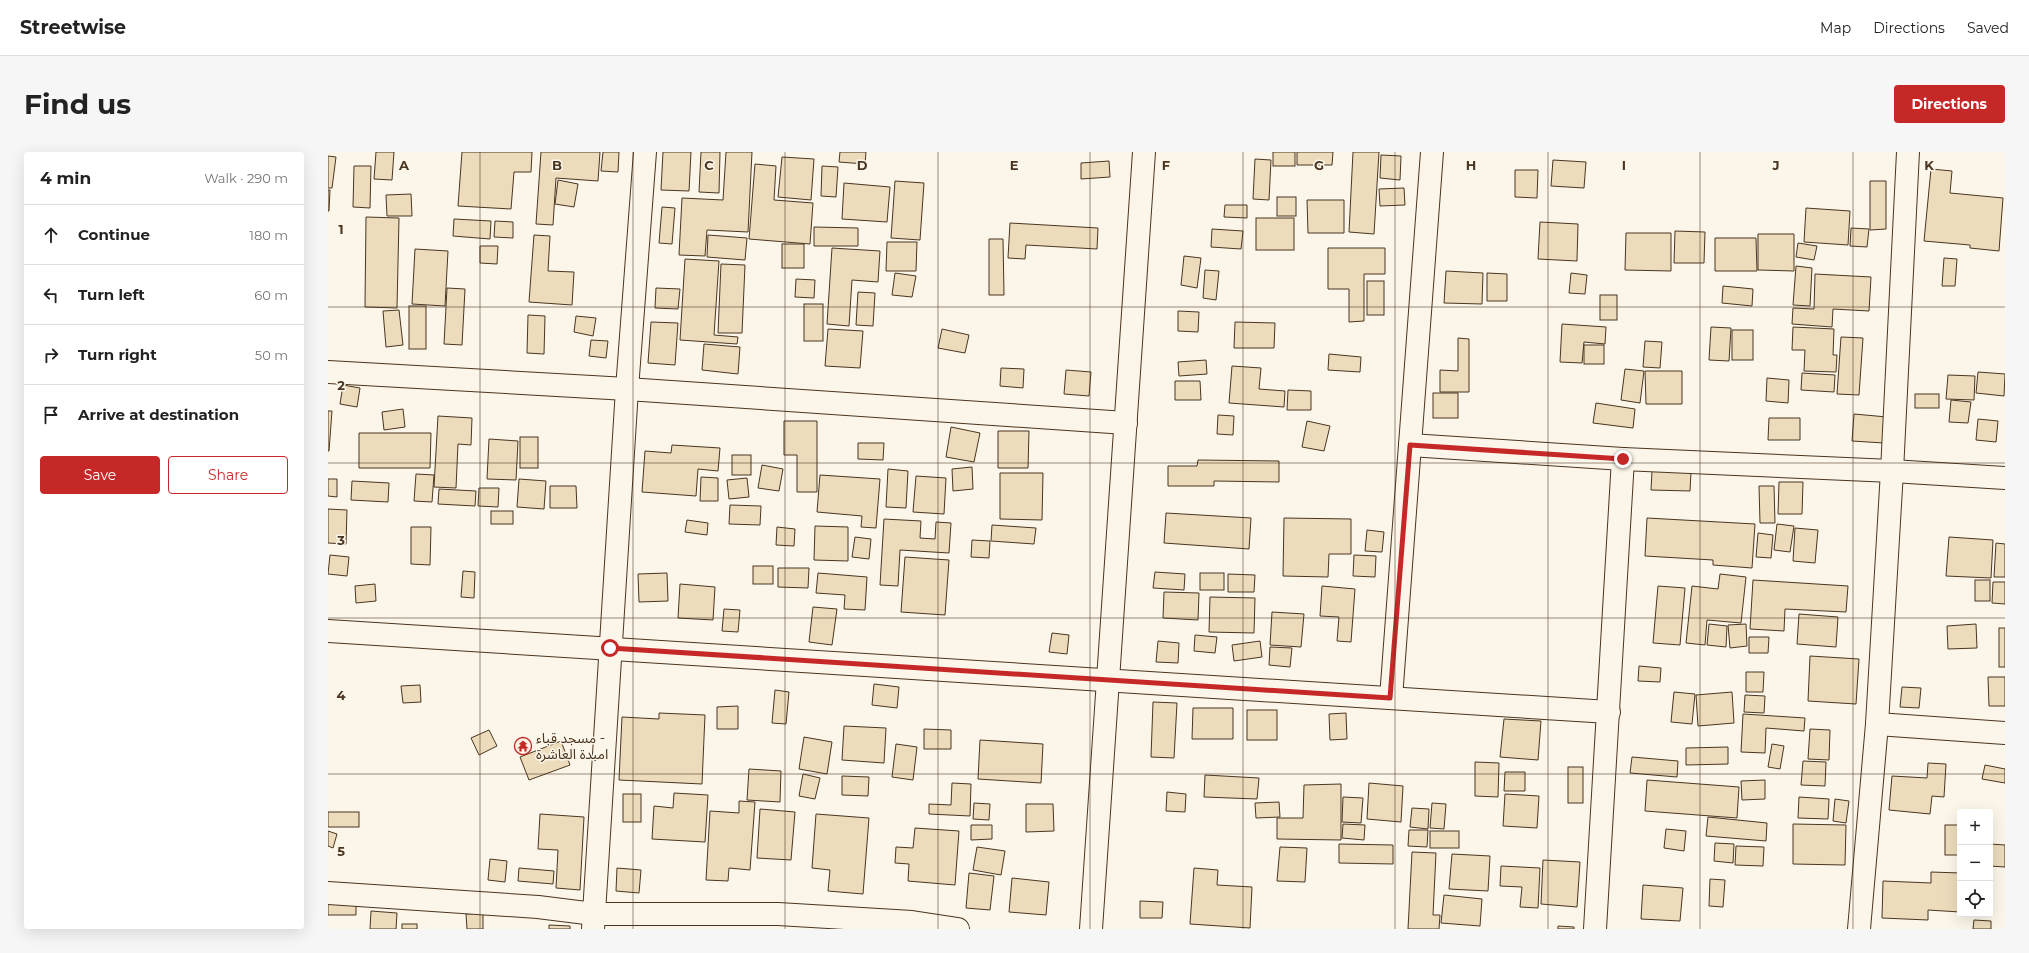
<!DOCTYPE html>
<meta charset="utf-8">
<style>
body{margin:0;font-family:Montserrat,"Noto Sans Arabic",sans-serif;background:#f6f6f6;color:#222}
.controls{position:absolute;right:12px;bottom:12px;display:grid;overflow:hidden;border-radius:4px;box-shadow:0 4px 16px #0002}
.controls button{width:36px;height:36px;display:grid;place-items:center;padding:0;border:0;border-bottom:1px solid #e0e0e0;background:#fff;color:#222;font:20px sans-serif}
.stop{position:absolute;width:12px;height:12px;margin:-9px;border:3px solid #c62828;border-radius:50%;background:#fff}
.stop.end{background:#c62828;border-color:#fff;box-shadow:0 1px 4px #0008}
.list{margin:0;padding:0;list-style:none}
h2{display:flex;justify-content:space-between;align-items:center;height:52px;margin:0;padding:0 16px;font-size:17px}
h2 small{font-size:13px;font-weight:400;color:#767676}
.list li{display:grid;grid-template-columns:26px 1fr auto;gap:12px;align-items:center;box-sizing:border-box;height:60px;padding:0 16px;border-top:1px solid #e0e0e0}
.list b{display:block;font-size:15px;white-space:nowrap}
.list em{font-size:13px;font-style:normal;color:#767676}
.actions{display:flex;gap:8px;padding:12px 16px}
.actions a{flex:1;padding:9px 0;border:1px solid #c62828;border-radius:4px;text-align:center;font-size:14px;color:#c62828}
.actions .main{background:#c62828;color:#fff}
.icon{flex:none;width:22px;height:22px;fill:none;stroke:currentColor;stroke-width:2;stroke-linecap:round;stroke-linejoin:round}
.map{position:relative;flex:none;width:1677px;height:777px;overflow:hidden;border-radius:4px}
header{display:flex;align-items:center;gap:24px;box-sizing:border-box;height:56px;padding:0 20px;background:#fff;border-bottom:1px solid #e0e0e0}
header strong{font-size:19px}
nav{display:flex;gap:22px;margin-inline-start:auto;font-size:14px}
.intro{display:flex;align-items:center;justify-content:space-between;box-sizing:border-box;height:96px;padding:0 24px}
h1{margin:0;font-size:28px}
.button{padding:10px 18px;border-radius:4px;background:#c62828;color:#fff;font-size:14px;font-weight:700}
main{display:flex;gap:24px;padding:0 24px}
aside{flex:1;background:#fff;border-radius:4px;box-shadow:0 4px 16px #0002}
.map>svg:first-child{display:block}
.building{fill:#ecdcbc;stroke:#4a3520}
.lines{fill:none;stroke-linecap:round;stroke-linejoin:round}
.minor-casing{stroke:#4a3520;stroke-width:24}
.minor{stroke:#fbf6e9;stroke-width:22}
.route{stroke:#c62828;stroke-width:5}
.grid{fill:none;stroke:#4a3520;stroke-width:1;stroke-opacity:0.55}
.labels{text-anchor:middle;stroke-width:3;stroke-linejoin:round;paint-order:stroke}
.poi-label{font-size:14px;fill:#4a3520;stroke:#fbf6e9;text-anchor:start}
.grid-label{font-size:13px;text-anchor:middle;font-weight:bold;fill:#4a3520;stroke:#fbf6e9;stroke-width:3;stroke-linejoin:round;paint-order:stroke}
</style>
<header>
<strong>Streetwise</strong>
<nav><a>Map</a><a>Directions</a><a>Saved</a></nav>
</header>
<div class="intro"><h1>Find us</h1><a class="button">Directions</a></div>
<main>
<aside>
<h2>4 min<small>Walk · 290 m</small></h2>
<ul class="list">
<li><svg class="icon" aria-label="ahead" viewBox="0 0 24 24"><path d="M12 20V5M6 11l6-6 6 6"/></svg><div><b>Continue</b></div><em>180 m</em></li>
<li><svg class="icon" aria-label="left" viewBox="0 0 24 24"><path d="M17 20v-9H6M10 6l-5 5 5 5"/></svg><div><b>Turn left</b></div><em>60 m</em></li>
<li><svg class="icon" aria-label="right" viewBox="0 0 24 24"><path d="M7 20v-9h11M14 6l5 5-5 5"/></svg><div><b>Turn right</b></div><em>50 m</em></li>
<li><svg class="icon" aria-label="arrive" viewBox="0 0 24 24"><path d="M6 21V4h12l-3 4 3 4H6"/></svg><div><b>Arrive at destination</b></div></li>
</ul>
<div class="actions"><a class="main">Save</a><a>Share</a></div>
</aside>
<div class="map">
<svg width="1677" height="777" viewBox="0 0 1677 777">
<rect width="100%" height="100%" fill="#fbf6e9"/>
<g class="building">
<path d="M48,0H66L64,28L46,27Z"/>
<path d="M134,0H204L203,20H186L183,57L130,54Z"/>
<path d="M213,0H272L270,29L228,26L225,73L208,72Z"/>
<path d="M275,0H291L290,20L273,19Z"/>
<path d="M335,0H363L361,39L333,38Z"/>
<path d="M373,0H392L391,41L371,40Z"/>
<path d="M398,0H424L420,80L379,78L377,104L351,103L354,46L395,48Z"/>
<path d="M512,0H538L537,12L511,10Z"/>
<rect x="945" y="0" width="22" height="14"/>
<path d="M969,0H1005L1004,13H969Z"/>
<path d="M1025,0H1051L1046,82L1021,80Z"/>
<path d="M1053,3L1073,4L1072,28L1052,26Z"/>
<path d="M0,4L8,5L4,36H0Z"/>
<path d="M454,5L486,7L483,48L450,45Z"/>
<path d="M927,7L943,8L941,48L925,47Z"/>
<path d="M1225,8L1258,10L1256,36L1223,34Z"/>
<path d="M781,9L782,25L753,27V11Z"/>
<path d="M427,12L448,14L446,48L485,51L482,92L421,87Z"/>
<path d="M26,14H43L42,56L25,55Z"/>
<path d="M494,14L510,15L508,45L493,44Z"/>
<path d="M1603,17L1624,19L1622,41L1675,46L1671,99L1642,96V93L1596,89Z"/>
<path d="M1187,18H1210L1209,46L1187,45Z"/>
<path d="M230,28L250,32L246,55L227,52Z"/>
<path d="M567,29L596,31L592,88L563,86Z"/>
<path d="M1542,29H1558V77L1542,78Z"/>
<path d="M516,31L562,35L559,70L514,67Z"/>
<path d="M1076,36L1077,53L1052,54L1051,37Z"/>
<path d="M0,38H2L1,59H0Z"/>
<path d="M83,42L84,64H59L58,43Z"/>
<rect x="949" y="45" width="19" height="19"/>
<path d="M979,48H1016V81H980Z"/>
<path d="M897,53H919V66L896,65Z"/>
<path d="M334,55L347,56L344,92L331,91Z"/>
<path d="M1478,56L1522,59L1520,93L1476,90Z"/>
<path d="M38,65L71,66L69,156L37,155Z"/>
<rect x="928" y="66" width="38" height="32"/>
<path d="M126,67L163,69L162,87L125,84Z"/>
<path d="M167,69L185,70V86L166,85Z"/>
<path d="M1212,70L1250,72L1249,109L1210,107Z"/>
<path d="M682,71L770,76L769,97L698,93L697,107L680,106Z"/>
<path d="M486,75L530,76V94H486Z"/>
<path d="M1523,76L1541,77L1539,95L1522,94Z"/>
<path d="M884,77L915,79L913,97L883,95Z"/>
<path d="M1347,79L1377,80L1376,111H1346Z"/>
<path d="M1298,81H1343V119L1297,118Z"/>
<path d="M1430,82H1466V119L1430,118Z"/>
<path d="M206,83L222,84L220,119L246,120L244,153L201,150Z"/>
<path d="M380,83L419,86L417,108L379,105Z"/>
<path d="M1387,86H1428L1429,119H1387Z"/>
<path d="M661,87H675L676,143H661Z"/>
<path d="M559,90H589L588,119H558Z"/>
<path d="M1470,91L1489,94L1486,108L1468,105Z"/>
<rect x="454" y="92" width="22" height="24"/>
<path d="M152,94H170L169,112L152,111Z"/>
<path d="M504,96L552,99L550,130L524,128L521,174L499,172Z"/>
<path d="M1000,96H1057V122H1036V169L1021,170V137H1000Z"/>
<path d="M87,97L120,99L117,154L84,152Z"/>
<path d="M856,104L873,106L869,136L853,133Z"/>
<path d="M1616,106L1629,107L1627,134H1614Z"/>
<path d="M357,107L391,109L386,183L410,185L409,192L352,188Z"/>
<path d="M393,112L417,113L414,181H390Z"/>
<path d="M1468,114L1484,116L1482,154L1465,153Z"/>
<path d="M877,118L891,119L888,148L875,146Z"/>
<path d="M1118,119L1155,121L1154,152L1116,151Z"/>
<path d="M567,121L588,124L584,145L564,143Z"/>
<path d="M1159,121L1179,122V149H1159Z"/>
<path d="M1243,121L1259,123L1257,142L1241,141Z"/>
<path d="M1487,122L1543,125L1541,159L1505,157L1504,175L1464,172L1465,156L1486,157Z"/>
<path d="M468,127L487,128L486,146L467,145Z"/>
<rect x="1039" y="129" width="17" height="34"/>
<path d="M1395,134L1425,137L1424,154L1394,151Z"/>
<path d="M119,136L137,137L134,193L116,192Z"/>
<path d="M328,136L352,137L350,157L327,156Z"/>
<path d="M530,140L547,141L545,174L528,173Z"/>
<rect x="1272" y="143" width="17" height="25"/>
<rect x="476" y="152" width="19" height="37"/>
<rect x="81" y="154" width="17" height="43"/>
<path d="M71,158L75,193L58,195L55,159Z"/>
<path d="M850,159L871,160L870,180L850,179Z"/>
<path d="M200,163L217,164L216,202L199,201Z"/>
<path d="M248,164L268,166L265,184L246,180Z"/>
<path d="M323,170L350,171L347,213L320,211Z"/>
<path d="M907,170L947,171L946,196H906Z"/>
<path d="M1234,172L1278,175L1277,192L1256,190L1254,211L1232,210Z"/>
<path d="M1383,175L1403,176L1401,209L1381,208Z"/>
<path d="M1465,175L1506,177L1505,203H1509L1508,220L1476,219L1477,198H1464Z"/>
<path d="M500,177L535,179L532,216L497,214Z"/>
<path d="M614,177L641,183L637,201L610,196Z"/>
<rect x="1404" y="178" width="21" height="30"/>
<path d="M1513,185L1535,186L1531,243L1509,242Z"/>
<path d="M1130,186L1141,187V240H1112V218L1130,219Z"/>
<path d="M263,188L280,189L278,206L261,204Z"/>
<path d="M1317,189L1334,190L1332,216L1315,215Z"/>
<path d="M376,192L412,195L410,222L374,218Z"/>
<rect x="1256" y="193" width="20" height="19"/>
<path d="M1001,202L1033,205L1032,220L1000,218Z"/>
<path d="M878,208L879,222L851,224L850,210Z"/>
<path d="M904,214L933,216L931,237L957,239L956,255L901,251Z"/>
<path d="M673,216L696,217L695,236L672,234Z"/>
<path d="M1297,217L1316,219L1312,251L1293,248Z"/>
<path d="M738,218L763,220L761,244L736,242Z"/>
<path d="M1317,219H1354V252H1318Z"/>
<path d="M1650,220L1677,222L1676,244L1648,241Z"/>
<path d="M1474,221L1507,223L1506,240L1473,238Z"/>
<path d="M1620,223L1647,224L1646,248L1618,247Z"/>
<path d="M1439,226L1461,228L1460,251L1438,249Z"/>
<path d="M847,229H872L873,248H847Z"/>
<path d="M15,233L32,236L29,255L12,252Z"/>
<path d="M960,238L983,239V258H959Z"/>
<rect x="1105" y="241" width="25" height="25"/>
<rect x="1587" y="242" width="24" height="14"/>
<path d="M1623,248L1643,250L1640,271L1621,270Z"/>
<path d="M1268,251L1307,257L1305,276L1265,271Z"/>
<path d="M75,257L77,275L56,278L54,260Z"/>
<path d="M0,259H4L1,299H0Z"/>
<path d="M1526,262L1559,265L1556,291L1524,289Z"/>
<path d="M890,263L906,264L905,283L889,282Z"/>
<path d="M110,264L144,266L143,293L130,292L128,336L106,335Z"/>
<path d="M1441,266H1472V288H1440Z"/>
<path d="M1650,267L1670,269L1668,290L1648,288Z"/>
<path d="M456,269H489V340H469V303H456Z"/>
<path d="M979,269L1002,274L996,299L974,295Z"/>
<path d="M623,275L652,281L646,310L618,305Z"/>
<path d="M670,279H701L700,316H670Z"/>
<path d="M31,281H103L102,316H31Z"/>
<rect x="192" y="285" width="18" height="31"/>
<path d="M161,287L190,289L188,328L159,327Z"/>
<path d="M530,291H556L555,308L530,307Z"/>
<path d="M344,293L392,296L390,319L370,317L368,344L314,340L317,299L343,301Z"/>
<rect x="404" y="303" width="19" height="20"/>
<path d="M870,308L951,309V330L886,329V334H840V314H869Z"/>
<path d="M434,313L455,317L451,339L430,336Z"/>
<path d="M644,315L645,337L625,339L624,317Z"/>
<path d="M560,317L580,319L578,356L558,355Z"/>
<path d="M1324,319L1363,320L1362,339L1323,338Z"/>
<path d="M672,321H715L714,368L672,367Z"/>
<path d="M88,322L106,323L104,350L86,349Z"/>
<path d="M492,323L552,327L548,376L533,375L534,364L489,360Z"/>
<path d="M588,324L618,326L616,362L585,360Z"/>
<path d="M373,325L390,326V349H372Z"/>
<path d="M419,326L421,345L401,347L399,328Z"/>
<path d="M0,327H9V345L0,344Z"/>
<path d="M191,327L218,329L216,357L189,355Z"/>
<path d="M24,329L61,331L60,350L23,348Z"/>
<path d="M1451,330H1475L1474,362H1450Z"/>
<path d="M222,334H248L249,356H222Z"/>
<path d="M1431,334H1446L1447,371H1432Z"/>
<path d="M151,336H171L170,355L150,354Z"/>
<path d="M111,337L148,339L147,354L110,352Z"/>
<path d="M402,353L433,354L432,373L401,372Z"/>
<path d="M0,357L19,358L18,392L0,391Z"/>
<rect x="163" y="359" width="22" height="13"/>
<path d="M838,361L923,366L921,397L836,391Z"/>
<path d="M956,366L1023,367V402H1001L1000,425L955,424Z"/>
<path d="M1319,366L1427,372L1424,416L1385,413V408L1317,404Z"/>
<path d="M556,367L593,369L592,386L607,387L608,370L623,371L621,401L572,398L570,434L552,433Z"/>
<path d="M359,368L380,371L379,383L357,380Z"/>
<path d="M1449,372L1466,374L1462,400L1446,398Z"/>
<path d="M664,373L708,376L706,392L663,389Z"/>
<path d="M487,374L520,375V409L486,408Z"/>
<path d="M83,375H103L102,413L83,412Z"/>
<path d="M449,375L467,377L466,394L448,393Z"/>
<path d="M1467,376L1490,378L1487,411L1465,409Z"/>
<path d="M1039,378L1056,380L1054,400L1037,399Z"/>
<path d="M1430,381L1445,383L1443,406L1428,405Z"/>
<path d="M527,385L543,387L541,407L524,405Z"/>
<path d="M1621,385L1665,388L1663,426L1618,424Z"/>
<path d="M644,388L662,389L661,406L643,405Z"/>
<path d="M1668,391L1677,392V425H1666Z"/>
<path d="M2,403L21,405L19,424L0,422Z"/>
<path d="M1026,403L1048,404L1047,425L1025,424Z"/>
<path d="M577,405L621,408L617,463L573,460Z"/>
<rect x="425" y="414" width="20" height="18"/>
<path d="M450,416H481L480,436L450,435Z"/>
<path d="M135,419L147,420L146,446L133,445Z"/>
<path d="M827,420L857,422L856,438L825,436Z"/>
<path d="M339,421L340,449L311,450L310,422Z"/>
<path d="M490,421L539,425L537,458L516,457L517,443L488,441Z"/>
<rect x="872" y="421" width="24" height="17"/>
<path d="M900,422L927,423L926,440H900Z"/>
<path d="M1392,422L1418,425L1413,471L1379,468L1377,493L1358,491L1364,434L1390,437Z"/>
<path d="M1425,428L1520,434L1518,460L1457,457L1456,479L1422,477Z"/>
<rect x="1647" y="428" width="15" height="21"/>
<path d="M1665,430H1677V452L1664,451Z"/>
<path d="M47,432L48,449L28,451L27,434Z"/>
<path d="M352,432L387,435L385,468L350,466Z"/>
<path d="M994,434L1027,437L1023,490L1009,489L1011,465L992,464Z"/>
<path d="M1330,434L1357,436L1352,493L1325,491Z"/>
<path d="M836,440L871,441L870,468L835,466Z"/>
<path d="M882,445L927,446L926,481L881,480Z"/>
<path d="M485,455L509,457L504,493L481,490Z"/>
<path d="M396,457L412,458L410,480L394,479Z"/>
<path d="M944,460L976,462L973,495L942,493Z"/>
<path d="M1471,462L1510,465L1508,495L1469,492Z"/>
<path d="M1381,472L1399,474L1398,495L1379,493Z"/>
<path d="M1418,472L1419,494L1402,496L1400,473Z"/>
<path d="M1648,472L1649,496L1620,497L1619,474Z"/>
<rect x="1671" y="476" width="6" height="39"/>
<path d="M724,481L741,483L739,502L721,500Z"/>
<path d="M867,483L889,485L887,501L866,499Z"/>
<path d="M1421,485H1441L1440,501H1421Z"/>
<path d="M830,489L851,491L850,511L828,510Z"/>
<path d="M932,489L934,505L906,509L904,493Z"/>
<path d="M942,495L964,496L962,515L941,513Z"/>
<path d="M1482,504L1531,507L1528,552L1480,549Z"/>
<path d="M1311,514L1333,516L1332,530L1310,529Z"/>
<path d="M1418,520H1436L1435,540H1418Z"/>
<path d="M1660,525H1677V554H1661Z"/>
<path d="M546,532L571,535L569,556L544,553Z"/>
<path d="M92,533L93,550L75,551L73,534Z"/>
<path d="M1574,535L1593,536L1591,556L1572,555Z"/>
<path d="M447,538L461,540L458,572L444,571Z"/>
<path d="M1346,540L1367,542L1364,572L1343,570Z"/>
<path d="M1404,540L1406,571L1370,574L1368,543Z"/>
<path d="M1417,543L1437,544L1436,561L1416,560Z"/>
<path d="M825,550L849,551L846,606L823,605Z"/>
<path d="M410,554V577H389V555Z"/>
<path d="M865,556H905V587H864Z"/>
<rect x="919" y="558" width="30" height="30"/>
<path d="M331,561L377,563L374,632L291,628L294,565L331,567Z"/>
<path d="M1018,561L1019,587L1002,588L1001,562Z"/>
<path d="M1415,562L1477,566L1476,579L1438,576L1437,601L1413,600Z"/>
<path d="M1176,567L1213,569L1210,608L1172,605Z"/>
<path d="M516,574L558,576L556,611L514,608Z"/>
<path d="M596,577L623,578V597H596Z"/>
<path d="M1482,577L1502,578L1501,608L1480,607Z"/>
<path d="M161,578L169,594L151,603L143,586Z"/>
<path d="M476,585L504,590L499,622L471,617Z"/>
<path d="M652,588L715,592L713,631L650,627Z"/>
<path d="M233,589L242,613L201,628L192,605Z"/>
<path d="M568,592L589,595L585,628L564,625Z"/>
<path d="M1444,592L1456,594L1452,617L1440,615Z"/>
<path d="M1400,595V612L1358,613V596Z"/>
<path d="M1304,605L1350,609L1349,625L1302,621Z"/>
<path d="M1475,609L1498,610L1497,634L1473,633Z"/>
<path d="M1147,610L1171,611L1170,645L1147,644Z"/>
<path d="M1600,611L1618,612L1616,645L1604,644L1602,662L1561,658L1564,624L1599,626Z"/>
<path d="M1657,613L1677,617V631L1654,627Z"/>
<rect x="1240" y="615" width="15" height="36"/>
<path d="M421,617L453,619L452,650L419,648Z"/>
<path d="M1177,620H1197V639H1176Z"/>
<path d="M475,622L492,626L487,647L471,644Z"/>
<path d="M877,623L931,626L929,647L876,645Z"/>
<path d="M514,624L541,625L540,644L514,643Z"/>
<path d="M1319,628L1411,635L1409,666L1317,659Z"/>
<path d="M1437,628V647L1414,648L1413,629Z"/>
<path d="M624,631L643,632L642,664L601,662V652L623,653Z"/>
<path d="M1041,631L1075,634L1073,670L1039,667Z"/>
<path d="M1013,632V688L949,687V666H975L976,633Z"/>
<path d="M839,640L858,642L857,660L838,659Z"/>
<path d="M346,641L380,643L377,690L324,687L326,654L345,656Z"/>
<rect x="295" y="642" width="18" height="28"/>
<path d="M1177,642L1211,644L1209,676L1175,674Z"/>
<path d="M1015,645L1035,646L1033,671L1014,670Z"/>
<path d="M1471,645L1501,647L1500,667L1470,666Z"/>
<path d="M1507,647L1521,649L1518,671L1505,669Z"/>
<path d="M411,649L427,650L422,718L401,716L400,729L378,728L382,659L411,661Z"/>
<path d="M951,650L952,665L928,666L927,651Z"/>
<path d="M646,651L662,652L661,668L645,667Z"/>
<path d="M1104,651L1118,652L1116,677L1102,676Z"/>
<path d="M698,652H725L726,679L698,680Z"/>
<path d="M1084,656L1101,657L1100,677L1082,675Z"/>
<path d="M432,657L467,660L463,708L429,706Z"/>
<rect x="0" y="660" width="31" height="15"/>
<path d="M212,662L256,665L252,738L228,736L230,698L210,697Z"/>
<path d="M488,662L541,666L535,742L500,739L502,718L484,716Z"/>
<path d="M1380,665L1439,671L1438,689L1378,684Z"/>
<path d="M1015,672L1037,673L1036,688L1014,686Z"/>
<path d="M1465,672L1518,673L1517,713L1465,712Z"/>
<path d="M643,673H664V687L643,688Z"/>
<rect x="1617" y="673" width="15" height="30"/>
<path d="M587,676L631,679L627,733L580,729L581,712L567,711L568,695L585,696Z"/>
<path d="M1338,677L1358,679L1356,699L1336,696Z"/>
<path d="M1081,678H1100L1099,695L1080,694Z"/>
<path d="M0,679L9,682L5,696L0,694Z"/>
<rect x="1102" y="679" width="29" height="17"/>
<path d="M1387,691L1406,692L1405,711L1386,709Z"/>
<path d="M1011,692L1065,693V712L1011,711Z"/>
<path d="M1662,692L1677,693V715L1662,714Z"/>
<path d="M1408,694L1436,695L1435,714L1407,713Z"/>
<path d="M649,695L677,699L673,723L645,718Z"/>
<path d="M952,695L979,696L977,730L949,729Z"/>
<path d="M1084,700L1108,701L1105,763H1112L1111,777H1080Z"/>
<path d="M1124,702L1162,704L1160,739L1121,737Z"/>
<path d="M162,707L179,709L177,730L160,728Z"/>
<path d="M1215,708L1252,710L1249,755L1213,752Z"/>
<path d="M1173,714L1212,716L1210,756L1192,755L1194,735L1172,734Z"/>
<path d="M191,716L226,719L225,732L190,729Z"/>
<path d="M289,716L313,718L311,741L288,739Z"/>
<path d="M866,716L890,718L889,733L924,735L922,776L862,772Z"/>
<path d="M1603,720L1632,721V760L1600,758V768L1554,766L1555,729L1603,731Z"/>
<path d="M641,721L666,724L662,758L638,756Z"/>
<path d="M684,726L721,730L718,763L681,760Z"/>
<path d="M1382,727L1397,728L1395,755L1381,754Z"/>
<path d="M1315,733L1355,736L1352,769L1313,767Z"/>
<path d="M0,743L28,744V763H0Z"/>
<path d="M1116,743L1154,747L1152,774L1113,771Z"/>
<path d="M812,749L835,750L834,766H812Z"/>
<path d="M43,759L69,761L68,777H42Z"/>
<path d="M155,761V777H139L138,762Z"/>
<path d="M1646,768L1663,769V777H1645Z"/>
<rect x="74" y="772" width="15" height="5"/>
<path d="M221,773L242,774V777H221Z"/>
<path d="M1230,774L1246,775V777H1230Z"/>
</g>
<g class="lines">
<g class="minor-casing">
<g id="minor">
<path d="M0,220L299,237L798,271"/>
<path d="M1082,293L1295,307L1564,319L1677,326"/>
<path d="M0,479L1281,560"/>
<path d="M1063,546L1104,0"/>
<path d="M1549,572L1677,581"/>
<path d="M0,741L210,755L266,762H450L584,770L630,777"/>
<path d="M265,777L299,237L317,0"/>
<path d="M763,777L816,0"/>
<path d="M1267,777L1295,307"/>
<path d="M1531,777L1549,572L1564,319L1580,0"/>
</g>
</g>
<use href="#minor" class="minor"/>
</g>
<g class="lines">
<path class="route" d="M282,496L1062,546L1082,293L1295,307"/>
</g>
<path class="grid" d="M152,0V777M305,0V777M457,0V777M610,0V777M762,0V777M915,0V777M1067,0V777M1220,0V777M1372,0V777M1525,0V777M0,155H1677M0,311H1677M0,466H1677M0,622H1677"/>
<defs>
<g id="temple-ring" transform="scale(0.9)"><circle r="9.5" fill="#fbf6e9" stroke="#c62828" stroke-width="1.5"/><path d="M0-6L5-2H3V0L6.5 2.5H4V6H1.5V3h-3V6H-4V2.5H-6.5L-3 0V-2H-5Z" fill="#c62828"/></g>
</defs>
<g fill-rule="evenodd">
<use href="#temple-ring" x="195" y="594"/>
</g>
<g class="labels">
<g class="poi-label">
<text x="208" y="591">مسجد قباء -<tspan x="208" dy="16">امبدة العاشرة</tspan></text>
</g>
</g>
<g class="grid-label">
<text x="76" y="18">A</text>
<text x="229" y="18">B</text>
<text x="381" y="18">C</text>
<text x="534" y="18">D</text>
<text x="686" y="18">E</text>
<text x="838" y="18">F</text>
<text x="991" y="18">G</text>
<text x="1143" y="18">H</text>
<text x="1296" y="18">I</text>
<text x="1448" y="18">J</text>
<text x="1601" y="18">K</text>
<text x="13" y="82">1</text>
<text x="13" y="238">2</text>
<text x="13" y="393">3</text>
<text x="13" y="548">4</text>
<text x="13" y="704">5</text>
</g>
</svg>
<div class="controls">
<button>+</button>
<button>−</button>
<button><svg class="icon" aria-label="locate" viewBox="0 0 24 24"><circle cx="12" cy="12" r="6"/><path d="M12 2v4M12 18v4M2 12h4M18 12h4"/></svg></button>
</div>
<div class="stop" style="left:282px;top:496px"></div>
<div class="stop end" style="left:1295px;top:307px"></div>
</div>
</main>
